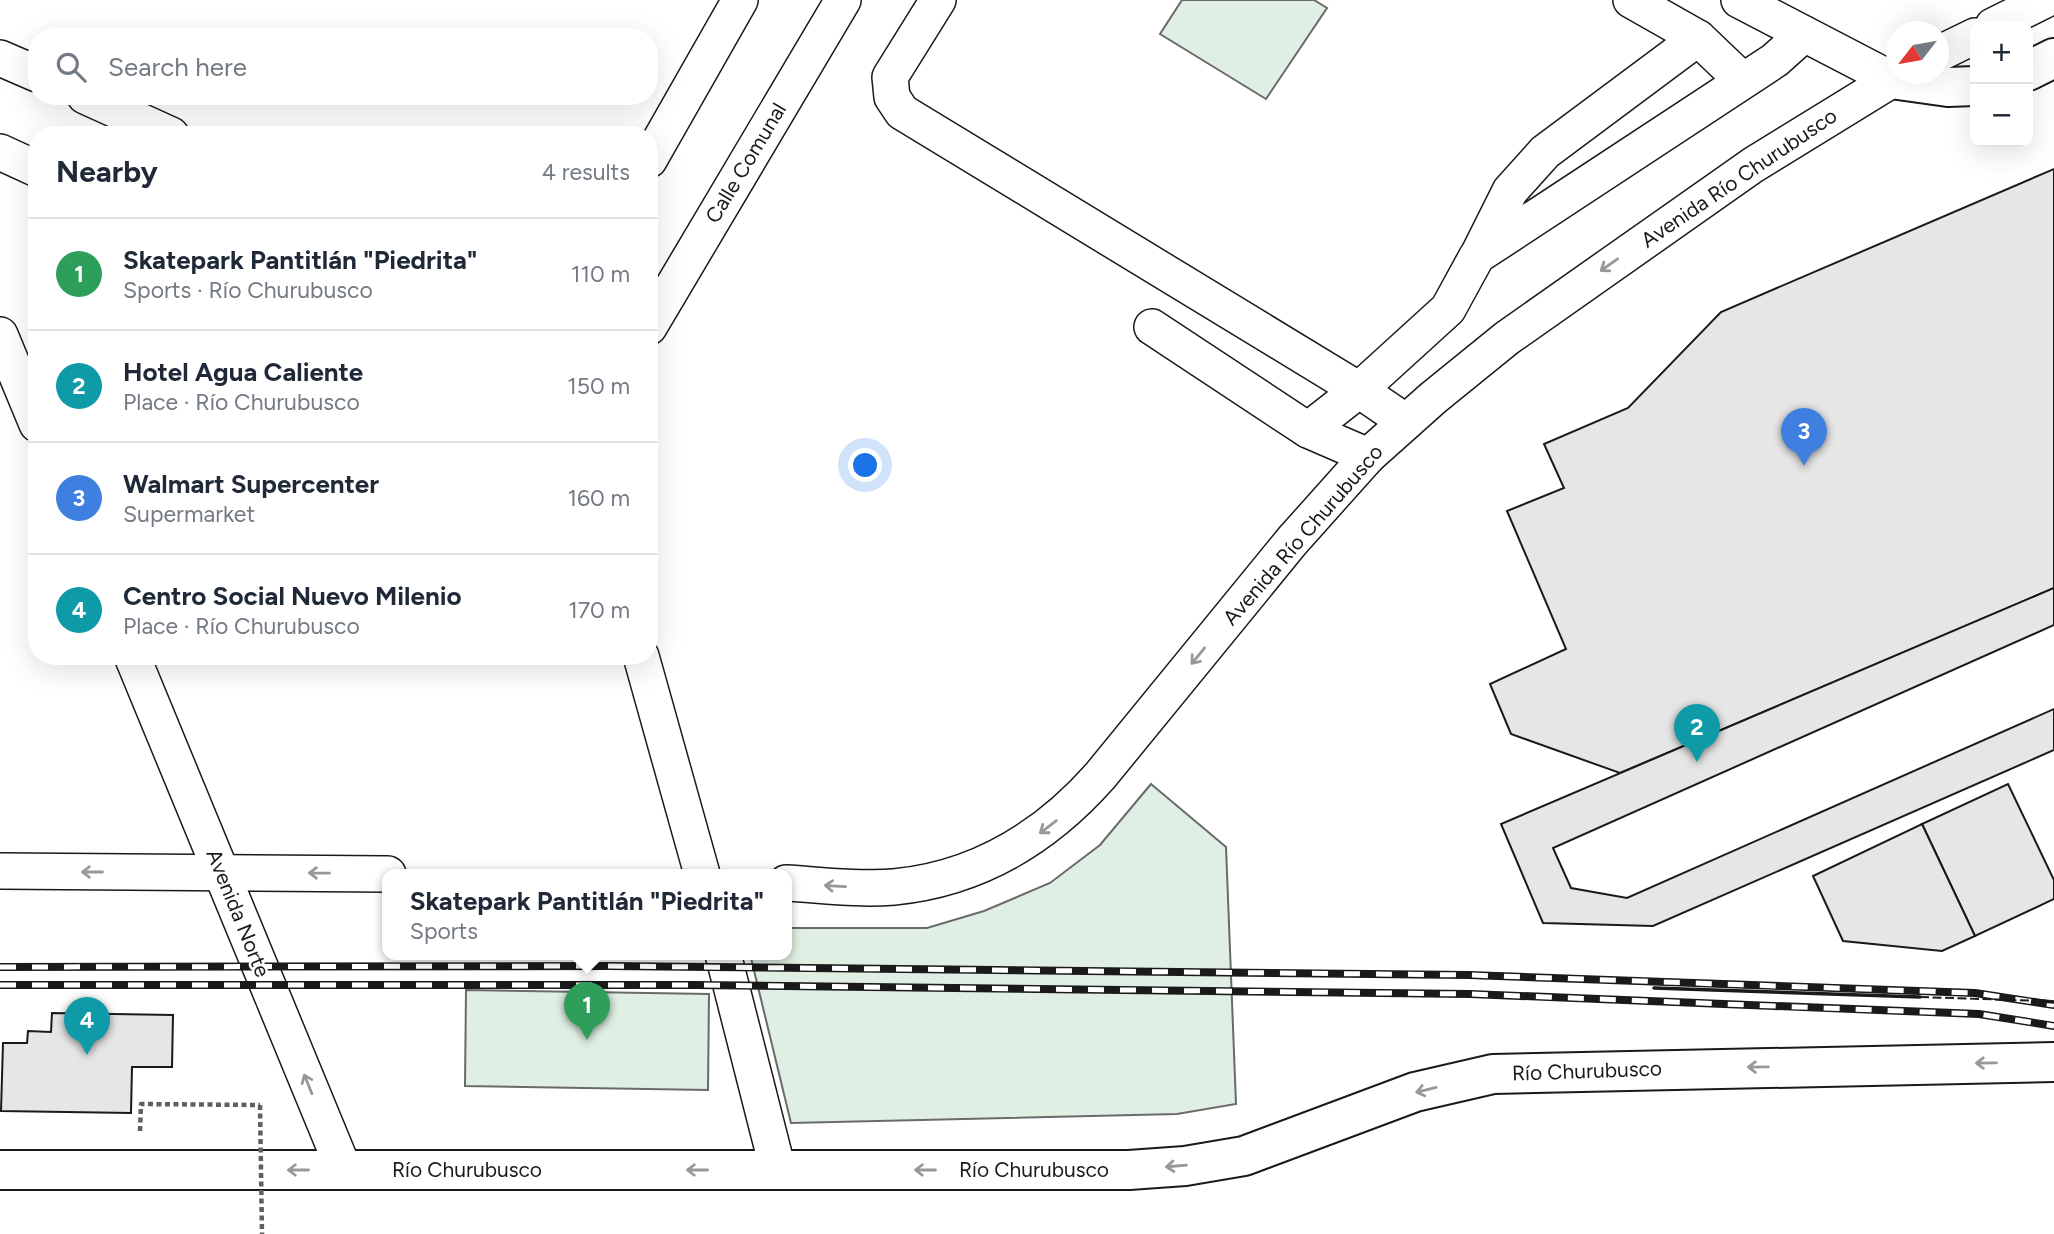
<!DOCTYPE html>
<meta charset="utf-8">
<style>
body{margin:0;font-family:Figtree,sans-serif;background:#f2f2f3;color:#1f2937}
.controls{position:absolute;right:21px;top:21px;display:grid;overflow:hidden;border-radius:14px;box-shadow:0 7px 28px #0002}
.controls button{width:63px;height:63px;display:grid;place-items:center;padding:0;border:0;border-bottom:2px solid #e0e1e3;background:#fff;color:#1f2937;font:35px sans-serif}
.compass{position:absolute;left:1886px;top:21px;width:63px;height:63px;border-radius:50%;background:#fff;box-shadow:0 7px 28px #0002;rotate:239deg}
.you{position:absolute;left:866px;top:466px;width:24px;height:24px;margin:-18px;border:5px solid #fff;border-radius:50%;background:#1a73e8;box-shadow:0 0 0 10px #1a73e833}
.badge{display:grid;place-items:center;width:46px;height:46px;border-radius:50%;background:#db2777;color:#fff;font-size:23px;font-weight:700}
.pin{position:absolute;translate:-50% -58px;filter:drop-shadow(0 2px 4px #0008)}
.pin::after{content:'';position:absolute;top:37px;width:24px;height:21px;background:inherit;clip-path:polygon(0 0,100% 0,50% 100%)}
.popup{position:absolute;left:382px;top:869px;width:410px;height:91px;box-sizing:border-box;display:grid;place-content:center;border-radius:14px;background:#fff;filter:drop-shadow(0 2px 5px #0005);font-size:23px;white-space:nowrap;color:#747a83}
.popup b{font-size:26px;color:#1f2937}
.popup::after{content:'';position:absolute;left:50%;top:100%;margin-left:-14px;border:14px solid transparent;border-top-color:#fff}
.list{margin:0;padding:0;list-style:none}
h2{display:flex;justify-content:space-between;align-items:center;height:91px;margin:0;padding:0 28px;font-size:30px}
h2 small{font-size:23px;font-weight:400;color:#747a83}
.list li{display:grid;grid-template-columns:46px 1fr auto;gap:21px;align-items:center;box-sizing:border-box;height:112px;padding:0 28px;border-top:2px solid #e0e1e3}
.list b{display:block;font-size:26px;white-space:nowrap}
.list p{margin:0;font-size:23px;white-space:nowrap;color:#747a83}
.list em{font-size:23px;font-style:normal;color:#747a83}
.icon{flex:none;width:38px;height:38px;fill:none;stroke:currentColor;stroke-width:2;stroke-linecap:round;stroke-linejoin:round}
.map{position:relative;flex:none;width:2054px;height:1234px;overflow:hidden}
.search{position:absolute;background:#fff;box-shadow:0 7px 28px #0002;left:28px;top:28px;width:630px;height:77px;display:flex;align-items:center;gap:18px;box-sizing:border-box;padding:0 24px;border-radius:28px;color:#747a83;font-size:26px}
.panel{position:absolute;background:#fff;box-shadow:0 7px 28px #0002;left:28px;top:126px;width:630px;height:539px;border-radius:28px}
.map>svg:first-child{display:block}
.green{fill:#e0efe3;stroke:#6a6a6a;stroke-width:2}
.building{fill:#e6e6e6;stroke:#1a1a1a;stroke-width:2}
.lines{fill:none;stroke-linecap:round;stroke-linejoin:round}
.minor-casing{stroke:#1a1a1a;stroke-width:38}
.secondary-casing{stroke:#1a1a1a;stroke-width:42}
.primary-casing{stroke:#1a1a1a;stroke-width:42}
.path{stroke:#5f5f5f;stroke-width:4.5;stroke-dasharray:5 3.5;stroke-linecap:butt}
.minor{stroke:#fff;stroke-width:35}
.secondary{stroke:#fff;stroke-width:38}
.primary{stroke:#fff;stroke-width:38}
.rail-casing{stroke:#1a1a1a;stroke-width:8}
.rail{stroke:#fff;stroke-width:5;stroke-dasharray:16;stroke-linecap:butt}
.path-bridge{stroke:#5f5f5f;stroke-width:4.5;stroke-dasharray:5 3.5;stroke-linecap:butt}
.fence{stroke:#1a1a1a;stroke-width:2;stroke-dasharray:9 3.5;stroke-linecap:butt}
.wall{stroke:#1a1a1a;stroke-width:3.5}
.oneway{stroke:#989898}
.labels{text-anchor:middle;stroke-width:5;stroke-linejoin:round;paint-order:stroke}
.street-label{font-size:21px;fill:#1a1a1a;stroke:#fff}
</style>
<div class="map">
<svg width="2054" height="1234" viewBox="0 0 2054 1234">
<rect width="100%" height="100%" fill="#fff"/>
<g class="green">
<path d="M1182,0H1314L1327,8L1266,99L1160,34Z"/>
<path d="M1151,784L1226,847L1236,1104L1177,1114L791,1123L750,954H786L787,928H927L984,911L1050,883L1100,845Z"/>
<path d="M466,990L709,994L708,1090L465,1086Z"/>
</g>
<g class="building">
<path d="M2054,169V588L1620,773L1511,734L1490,684L1566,649L1507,511L1564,488L1544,444L1628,408L1721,312Z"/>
<path d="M2054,588V625L1553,848L1571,888L1627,898L2054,709V750L1653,926L1543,923L1501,824Z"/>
<path d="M2008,784L2054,880V899L1975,936L1922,824Z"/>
<path d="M1922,824L1975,936L1942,951L1843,941L1813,876Z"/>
<path d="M52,1013L173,1015L172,1067H132L131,1113L1,1111L3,1043H27L28,1031L51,1032Z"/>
</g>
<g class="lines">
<g class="minor-casing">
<g id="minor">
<path d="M938,0L890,77L892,97L902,112L1359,390L1406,422"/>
<path d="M1631,0L1698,38L1742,80"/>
<path d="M1739,0L1891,79"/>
<path d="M1993,26L2045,0"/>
<path d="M1938,54L1975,36"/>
<path d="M0,58L37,74"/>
<path d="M85,96L171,135"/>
<path d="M0,152L37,169"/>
<path d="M649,160L740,0"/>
<path d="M1478,255L1510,191L1545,152L1698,38"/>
<path d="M649,327L843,0"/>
<path d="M1152,327L1308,430L1368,456"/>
<path d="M0,335L37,424"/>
<path d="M1308,430L1359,390L1448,309L1477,256L1775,60L1804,34"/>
<path d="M132,656L344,1170"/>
<path d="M641,656L702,874"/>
<path d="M0,871L388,874"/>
<path d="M786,883C822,885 858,890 894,887C977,879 1045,838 1100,776L1292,541L1368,456L1433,398L1507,338L1753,165L1901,74"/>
<path d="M723,954L778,1170"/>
</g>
</g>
<g class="secondary-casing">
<g id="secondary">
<path d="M2028,71L2054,58"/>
<path d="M1891,79L1948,87L1975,86"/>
</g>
</g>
<g class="primary-casing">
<path id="primary" d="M0,1170H1129L1185,1166L1244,1156L1415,1092L1493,1074L2054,1062"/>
</g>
<path class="path" d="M140,1131L141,1104L260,1105"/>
<use href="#minor" class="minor"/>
<use href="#secondary" class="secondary"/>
<use href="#primary" class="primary"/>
<g class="rail-casing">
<g id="rail">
<path d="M0,967L609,966L1469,975L1975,993L2054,1005"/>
<path d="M0,985H695L1470,994L1979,1014L2054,1026"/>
</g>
</g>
<use href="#rail" class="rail"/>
<path class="path-bridge" d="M260,1105L262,1234"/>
<path class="fence" d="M1920,997L2043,1001"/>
<g class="wall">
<path d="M1654,988L1920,997"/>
<path d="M2043,1001L2054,1002"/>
</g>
</g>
<defs><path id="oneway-shaft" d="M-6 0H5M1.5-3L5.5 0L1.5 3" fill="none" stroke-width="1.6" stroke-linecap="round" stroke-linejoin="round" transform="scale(1.75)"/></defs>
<g class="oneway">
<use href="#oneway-shaft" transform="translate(1609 265) rotate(145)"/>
<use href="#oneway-shaft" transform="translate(1198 656) rotate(129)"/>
<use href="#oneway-shaft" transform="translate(1048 827) rotate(143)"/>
<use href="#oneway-shaft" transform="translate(92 872) rotate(-180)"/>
<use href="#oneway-shaft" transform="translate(319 873) rotate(-179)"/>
<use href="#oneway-shaft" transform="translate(835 886) rotate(-177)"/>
<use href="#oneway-shaft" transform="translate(1986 1063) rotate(179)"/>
<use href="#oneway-shaft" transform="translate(1758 1067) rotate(179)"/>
<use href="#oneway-shaft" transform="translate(308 1084) rotate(-112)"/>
<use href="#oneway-shaft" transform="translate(1426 1090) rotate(166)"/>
<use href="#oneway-shaft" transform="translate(1176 1166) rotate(175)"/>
<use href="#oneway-shaft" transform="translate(298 1170) rotate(180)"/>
<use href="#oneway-shaft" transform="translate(697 1170) rotate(180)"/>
<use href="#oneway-shaft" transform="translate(925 1170) rotate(180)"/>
</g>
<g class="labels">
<g class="street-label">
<text transform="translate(746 163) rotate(-59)" y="7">Calle Comunal</text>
<text transform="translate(1739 178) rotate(-34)" y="7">Avenida Río Churubusco</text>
<text transform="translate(1303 535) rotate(-49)" y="7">Avenida Río Churubusco</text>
<text transform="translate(238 913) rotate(68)" y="7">Avenida Norte</text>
<text transform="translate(1587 1071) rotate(-2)" y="7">Río Churubusco</text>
<text x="467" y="1177">Río Churubusco</text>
<text x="1034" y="1177">Río Churubusco</text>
</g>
</g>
</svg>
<div class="controls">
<button>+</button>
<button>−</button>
</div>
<svg class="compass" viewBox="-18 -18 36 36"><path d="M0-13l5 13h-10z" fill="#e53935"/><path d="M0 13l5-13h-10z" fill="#747a83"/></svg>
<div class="you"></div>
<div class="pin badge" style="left:587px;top:1040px;background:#2e9e5b">1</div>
<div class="popup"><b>Skatepark Pantitlán &quot;Piedrita&quot;</b>Sports</div>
<div class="pin badge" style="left:1697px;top:762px;background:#0f9aa8">2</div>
<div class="pin badge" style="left:1804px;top:466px;background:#3f7fe0">3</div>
<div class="pin badge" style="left:87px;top:1055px;background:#0f9aa8">4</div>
<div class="search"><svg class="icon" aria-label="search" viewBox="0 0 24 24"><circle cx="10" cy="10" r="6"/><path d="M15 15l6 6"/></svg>Search here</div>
<section class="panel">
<h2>Nearby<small>4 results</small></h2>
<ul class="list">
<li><span class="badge" style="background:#2e9e5b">1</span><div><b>Skatepark Pantitlán &quot;Piedrita&quot;</b><p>Sports · Río Churubusco</p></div><em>110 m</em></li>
<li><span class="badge" style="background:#0f9aa8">2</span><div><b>Hotel Agua Caliente</b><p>Place · Río Churubusco</p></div><em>150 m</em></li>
<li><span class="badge" style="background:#3f7fe0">3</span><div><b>Walmart Supercenter</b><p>Supermarket</p></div><em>160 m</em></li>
<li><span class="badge" style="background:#0f9aa8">4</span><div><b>Centro Social Nuevo Milenio</b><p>Place · Río Churubusco</p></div><em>170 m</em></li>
</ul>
</section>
</div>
